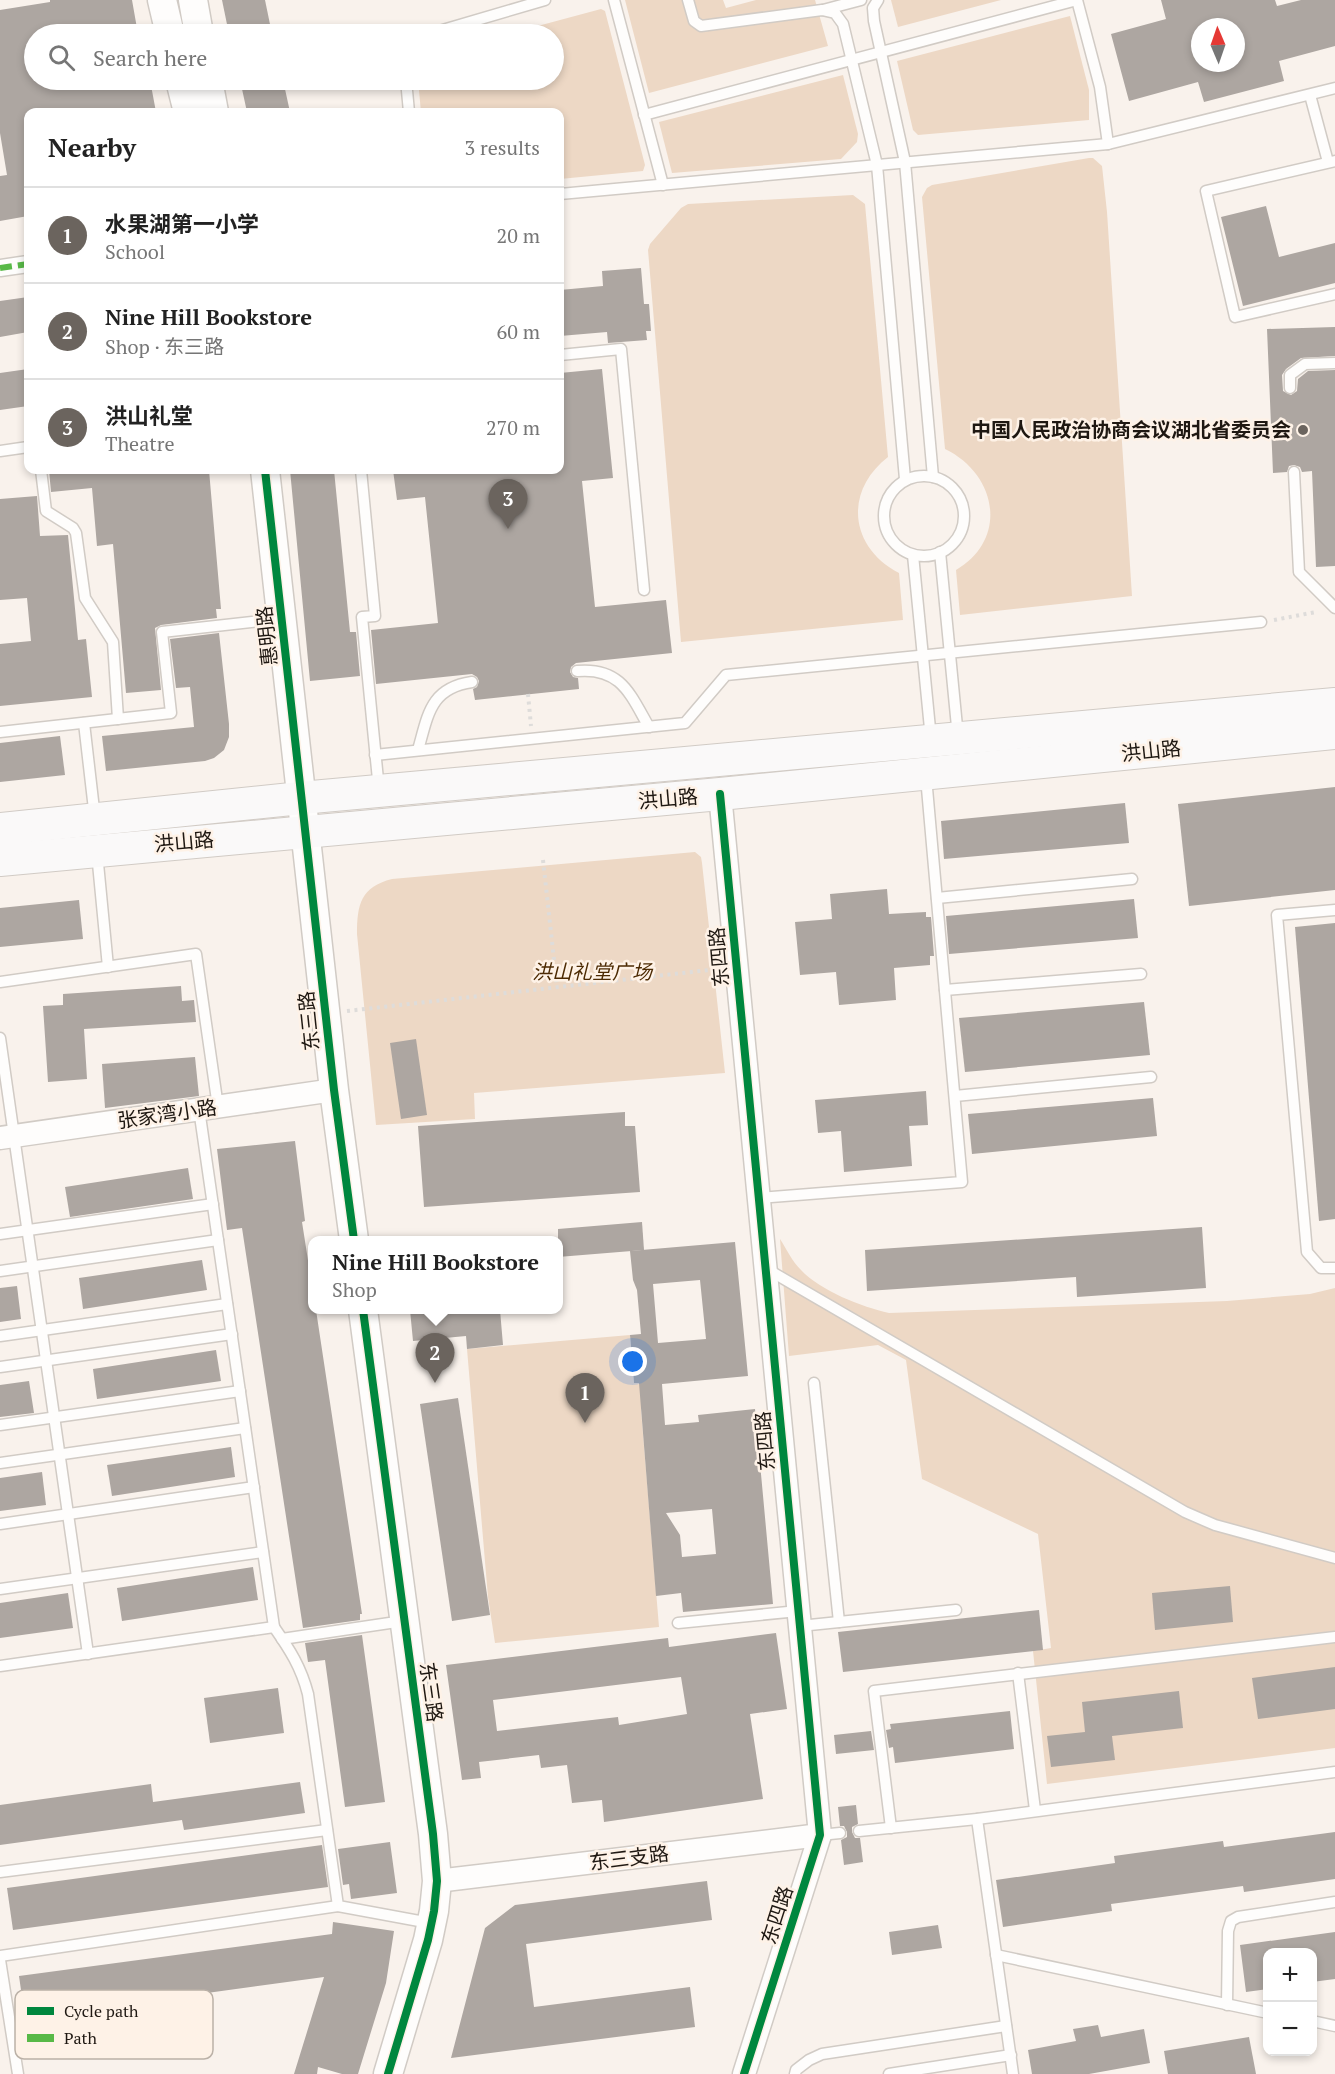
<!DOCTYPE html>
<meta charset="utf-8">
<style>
body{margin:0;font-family:"PT Serif","Noto Sans SC",serif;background:#f6f6f6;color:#222}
.controls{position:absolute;right:18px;bottom:18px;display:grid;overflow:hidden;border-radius:12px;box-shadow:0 3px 9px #0003}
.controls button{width:54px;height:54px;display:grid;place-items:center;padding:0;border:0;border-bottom:2px solid #e0e0e0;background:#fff;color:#222;font:30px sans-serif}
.compass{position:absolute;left:1191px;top:18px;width:54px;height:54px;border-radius:50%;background:#fff;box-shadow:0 3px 9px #0003;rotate:358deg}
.you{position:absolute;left:633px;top:1362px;width:21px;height:21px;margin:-15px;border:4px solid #fff;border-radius:50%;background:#1a73e8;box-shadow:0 0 0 9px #1a73e833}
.badge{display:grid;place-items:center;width:39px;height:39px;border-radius:50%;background:#6b645e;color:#fff;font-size:20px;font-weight:700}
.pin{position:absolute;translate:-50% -50px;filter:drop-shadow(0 2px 3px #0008)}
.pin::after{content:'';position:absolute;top:32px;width:21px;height:18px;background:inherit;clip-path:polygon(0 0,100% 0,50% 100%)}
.popup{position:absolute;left:308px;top:1236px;width:255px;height:78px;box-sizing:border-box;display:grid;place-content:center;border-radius:12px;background:#fff;filter:drop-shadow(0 2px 4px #0005);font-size:20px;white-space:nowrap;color:#767676}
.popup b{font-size:22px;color:#222}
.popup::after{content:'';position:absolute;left:50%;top:100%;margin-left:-12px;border:12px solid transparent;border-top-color:#fff}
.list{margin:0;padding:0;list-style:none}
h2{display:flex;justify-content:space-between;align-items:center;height:78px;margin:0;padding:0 24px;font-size:26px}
h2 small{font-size:20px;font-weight:400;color:#767676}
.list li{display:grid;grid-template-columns:39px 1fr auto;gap:18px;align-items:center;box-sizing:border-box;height:96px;padding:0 24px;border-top:2px solid #e0e0e0}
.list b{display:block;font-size:22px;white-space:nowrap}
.list p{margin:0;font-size:20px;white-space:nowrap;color:#767676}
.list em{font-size:20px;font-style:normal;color:#767676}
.icon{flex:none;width:33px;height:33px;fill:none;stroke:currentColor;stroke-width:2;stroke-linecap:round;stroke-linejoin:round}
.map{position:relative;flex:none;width:1335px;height:2074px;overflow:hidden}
.search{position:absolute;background:#fff;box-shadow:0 3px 9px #0003;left:24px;top:24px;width:540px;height:66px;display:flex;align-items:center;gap:15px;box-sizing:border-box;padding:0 21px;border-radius:33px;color:#767676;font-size:22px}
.panel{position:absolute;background:#fff;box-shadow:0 3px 9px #0003;left:24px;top:108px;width:540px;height:366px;border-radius:12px}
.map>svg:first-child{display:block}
.green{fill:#edd8c5}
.building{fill:#ada6a1;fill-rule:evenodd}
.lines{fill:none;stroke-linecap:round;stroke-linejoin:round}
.service-casing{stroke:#d1cbc5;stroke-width:13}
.pedestrian-casing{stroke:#d1cbc5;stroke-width:19}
.minor-casing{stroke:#d1cbc5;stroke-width:25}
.tertiary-casing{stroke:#d1cbc5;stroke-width:31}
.secondary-casing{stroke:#d1cbc5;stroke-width:34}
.path{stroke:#dedcda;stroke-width:4;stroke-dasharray:3 4.5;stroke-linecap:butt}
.service{stroke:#fefdfc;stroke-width:10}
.pedestrian{stroke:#fefdfc;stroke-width:16}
.minor{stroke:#fefdfc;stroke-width:22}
.tertiary{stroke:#fefdfc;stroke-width:28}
.secondary{stroke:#faf9f9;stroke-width:32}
.quiet{stroke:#58b947;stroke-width:6;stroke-dasharray:12 6;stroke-linecap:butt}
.cycleway-casing{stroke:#fef2e7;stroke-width:11}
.cycleway{stroke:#00873e;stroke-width:8}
.poi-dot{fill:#6b645e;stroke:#fef2e7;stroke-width:2}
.labels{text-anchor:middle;stroke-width:5;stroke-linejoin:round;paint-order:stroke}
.poi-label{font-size:20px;font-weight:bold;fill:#1f1812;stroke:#fef2e7;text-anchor:end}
.street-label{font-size:20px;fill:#1f1812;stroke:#fef2e7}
.park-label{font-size:20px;font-style:italic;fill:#4c2a03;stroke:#fef2e7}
.key{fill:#fef2e7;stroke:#bbb1a7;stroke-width:1.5}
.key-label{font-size:16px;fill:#1f1812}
</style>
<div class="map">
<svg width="1335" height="2074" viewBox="0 0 1335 2074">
<rect width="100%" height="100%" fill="#f9f2ec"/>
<g class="green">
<path d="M625,0H723L726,8L756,0H815L828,46L649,93Z"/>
<path d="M891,0H1001L898,27Z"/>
<path d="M601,9L605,11L645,165L643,171L560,179V112H421L418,80H554V34H508Z"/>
<path d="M1070,16L1089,90V120L918,135L913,130L897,61Z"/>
<path d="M843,75L858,134L857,142L841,159L672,173L659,122Z"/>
<path d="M1089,158H1093L1102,166L1107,212L1132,596L960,615L956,570C1009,539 997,474 945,449L922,197L927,188L932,185Z"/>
<path d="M853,195L865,204L888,457C844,491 849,547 899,573L903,620L681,642L648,250L650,244L681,208L688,204Z"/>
<path d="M695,852L701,857L702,863L725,1073L474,1093L475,1119L376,1125L357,934C357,904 361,887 392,879Z"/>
<path d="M780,1239C787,1250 792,1261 801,1270C821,1291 862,1307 889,1313L1227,1301L1310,1294L1335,1288V1748L1047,1784L1033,1651L1051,1648L1038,1534L922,1479L906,1360L878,1345L789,1356Z"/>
<path d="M630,1335L634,1383L645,1382L641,1410L659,1627L495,1643L488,1597L467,1349Z"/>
</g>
<g class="building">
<path d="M50,0H132L138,34H34V80H150L156,112H28V216L0,221V176L7,175L0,133V10L50,2Z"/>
<path d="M222,0H265L272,34H229Z"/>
<path d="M1161,0H1275L1277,6L1301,0H1335V46L1279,61L1284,81L1204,102L1198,82L1129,101L1111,34L1166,19ZM1200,27H1236V63H1200Z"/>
<path d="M240,80H283L290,112H247Z"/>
<path d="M1266,206L1279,257L1335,243V283L1243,306L1221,217Z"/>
<path d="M641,268L644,304H649L651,331H646L647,340L608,343L607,332L560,336V290L603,286L602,271Z"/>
<path d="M28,297V332L0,337V301Z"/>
<path d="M1335,327V356L1301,358L1286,369L1282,375L1283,391L1291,395L1297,391L1298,379L1308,371L1335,370V566L1316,567L1312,471L1302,472L1300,467L1294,465L1289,466L1287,472L1273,473L1267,329Z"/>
<path d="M28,369V406L0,410V373Z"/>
<path d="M602,369L613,478L582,481L595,607L666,600L672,653L576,663L571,667L570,672L573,677L578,678L579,689L475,700L473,689L477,687L479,681L477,677L472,674L376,684L371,630L438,623L425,497L397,500L393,470H560V373Z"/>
<path d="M49,470H209L221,609H216L217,618L161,625L155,628L161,690L126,693L113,544L97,546L92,488L51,492Z"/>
<path d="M290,470H334L350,632H356L360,676L310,681Z"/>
<path d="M37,496L40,536L68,535L78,640L86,639L92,697L0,706V644L31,641L27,598L0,600V499Z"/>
<path d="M219,633L229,724V737L224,750L214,758L205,761L106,771L102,736L194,727L190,687L176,688L170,639Z"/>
<path d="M60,736L65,775L0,782V743Z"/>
<path d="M1335,787V890L1189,906L1178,804Z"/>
<path d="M1125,803L1129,843L944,859L941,821Z"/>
<path d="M887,889L889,914L926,912V917H931L934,956H930V965L894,968L896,1000L839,1005L836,972L800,975L795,922L832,919L830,894Z"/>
<path d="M1134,899L1138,938L949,954L946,916Z"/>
<path d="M79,900L83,939L0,947V908Z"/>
<path d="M1335,923V1219L1319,1221L1295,927Z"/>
<path d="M181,986L182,1001L194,1000L196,1022L84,1029L87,1079L48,1082L43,1006L63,1005V994Z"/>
<path d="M1144,1002L1150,1055L965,1072L959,1018Z"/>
<path d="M416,1039L427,1115L401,1119L390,1043Z"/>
<path d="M195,1057L199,1096L105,1108L102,1064Z"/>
<path d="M926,1091L928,1125L909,1126L912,1166L844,1172L841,1131L818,1133L815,1100Z"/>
<path d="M1153,1098L1157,1136L972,1154L968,1114Z"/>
<path d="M625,1112V1126H635L640,1192L424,1207L418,1126Z"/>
<path d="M295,1141L305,1221L302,1222L312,1286V1310H316L362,1614H360V1620L303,1628L242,1228L227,1230L217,1149Z"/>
<path d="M188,1168L193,1199L70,1217L65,1187Z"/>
<path d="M642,1222L644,1250L558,1257V1229Z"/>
<path d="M1202,1227L1206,1288L1077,1297L1076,1277L867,1291L865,1250Z"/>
<path d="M735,1242L748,1376L662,1384L665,1425L699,1422L698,1415L755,1409L773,1604L683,1612L681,1593L656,1596L639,1383H634L630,1335L641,1334L637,1290L633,1280L630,1251ZM700,1280L706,1339L658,1343L653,1284ZM712,1509L716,1554L682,1557L680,1535L666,1513Z"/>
<path d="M202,1260L207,1290L83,1309L79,1278Z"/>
<path d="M17,1286L21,1319L0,1322V1288Z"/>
<path d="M410,1310H500L503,1345L467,1349L466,1336L413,1341Z"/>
<path d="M216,1350L221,1381L97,1399L93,1369Z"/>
<path d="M29,1381L34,1413L0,1417V1385Z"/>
<path d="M458,1398L490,1615L452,1621L420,1404Z"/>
<path d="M231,1447L235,1477L112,1496L107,1465Z"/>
<path d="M42,1472L46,1505L0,1511V1478Z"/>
<path d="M253,1567L258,1600L122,1621L117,1588Z"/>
<path d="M1230,1586L1233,1622L1155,1630L1152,1593Z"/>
<path d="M68,1593L73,1628L0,1638V1603Z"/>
<path d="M1039,1610L1043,1650L843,1672L838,1632Z"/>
<path d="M776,1633L787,1709L750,1714L763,1799L604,1822L602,1800L572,1803L567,1765L541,1768L539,1755L479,1762L481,1778L462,1780L446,1665L668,1638L669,1647ZM681,1677L687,1714L619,1725L618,1717L497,1731L493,1700Z"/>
<path d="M362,1635L385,1802L345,1807L325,1660L308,1662L305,1643Z"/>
<path d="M1335,1667V1709L1258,1719L1252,1678Z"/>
<path d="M278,1688L284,1733L210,1743L204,1698Z"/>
<path d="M1179,1691L1183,1728L1112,1736L1115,1760L1051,1767L1047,1736L1085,1732L1082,1702Z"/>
<path d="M1010,1711L1014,1749L895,1763L893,1747L889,1748L886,1730L891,1729L890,1724Z"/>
<path d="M871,1731L874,1750L836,1754L834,1735Z"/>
<path d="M300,1782L305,1813L184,1830L182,1820L0,1845V1805L151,1784L153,1802Z"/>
<path d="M856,1805L858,1824L852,1827V1832L855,1838H860L863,1862L844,1865L841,1840L847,1837V1832L844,1826H840L838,1807Z"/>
<path d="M1335,1832V1879L1244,1892L1243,1886L1111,1904L1112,1911L1003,1927L996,1880L1115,1863L1114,1856L1223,1841L1224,1847Z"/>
<path d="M390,1842L397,1893L351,1899L349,1884L343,1885L338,1849Z"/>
<path d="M322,1845L328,1887L13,1930L7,1888Z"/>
<path d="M707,1881L712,1920L526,1944L534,2007L690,1987L695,2027L451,2058L485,1928L515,1905Z"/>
<path d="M333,1922L394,1931L386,1983L358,2074H342L318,2067L317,2074H294L324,1977L25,2018L19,1976L332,1934Z"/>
<path d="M938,1925L942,1948L892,1955L889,1932Z"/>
<path d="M1335,1932V1979L1312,1982V1953H1268V1989L1246,1992L1240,1945Z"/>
<path d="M1098,2025L1101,2037L1144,2029L1150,2063L1089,2074H1032L1028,2050L1076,2041L1073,2029Z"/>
<path d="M1249,2037L1256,2074H1168L1164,2051Z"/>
</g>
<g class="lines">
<g class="service-casing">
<g id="service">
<path d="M614,0L663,185"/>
<path d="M688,0L694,21L701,26L822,10L835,13L843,24L877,165L905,479"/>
<path d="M878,0L873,8L874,21L905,162L933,477"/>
<path d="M1077,0L1100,87L1108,144"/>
<path d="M823,10L861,0"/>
<path d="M429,34L545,0"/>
<path d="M406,80L409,112"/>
<path d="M1310,95L1328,162"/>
<path d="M644,115L1077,0"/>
<path d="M1335,161L1206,191L1235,317L1335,294"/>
<path d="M560,194L1108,144L1335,88"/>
<path d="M560,355L621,349L644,590"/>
<path d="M1290,388V375L1305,364L1335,363"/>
<path d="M0,451L28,447"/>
<path d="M41,470L46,511L73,528L76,533L85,598L113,642L118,719"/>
<path d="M361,470L375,616L362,617L379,790"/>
<path d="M1294,472L1299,572L1335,608"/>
<circle cx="924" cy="516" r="40"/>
<path d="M940,552L958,737"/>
<path d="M913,555L931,739"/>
<path d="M577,671C621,667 630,694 649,727"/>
<path d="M84,723L95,818"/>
<path d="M0,732L171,713L162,632L279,619"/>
<path d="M418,750C428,715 430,688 472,682"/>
<path d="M375,755L685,723L726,675L1261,622"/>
<path d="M97,853L108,967"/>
<path d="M937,898L1132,879"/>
<path d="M1335,910L1277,915L1307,1252L1321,1268H1335"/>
<path d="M0,982L196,954L218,1107"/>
<path d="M945,990L1141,974"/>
<path d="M0,1038L88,1654"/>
<path d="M955,1096L1151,1077"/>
<path d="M758,1198L962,1182L926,777"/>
<path d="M0,1234L213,1204"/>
<path d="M765,1268L1185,1512L1215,1525L1335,1558"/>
<path d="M0,1271L218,1240"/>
<path d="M0,1336L227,1304"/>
<path d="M0,1367L232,1334"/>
<path d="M814,1383L839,1622"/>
<path d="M0,1425L240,1391"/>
<path d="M0,1463L245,1428"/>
<path d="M0,1524L254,1487"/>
<path d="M0,1589L263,1552"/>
<path d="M678,1623L798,1611"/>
<path d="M800,1626L956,1610"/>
<path d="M274,1627C290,1650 301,1667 308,1694L338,1906L430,1923"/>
<path d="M282,1639L403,1621"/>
<path d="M0,1666L274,1627L199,1109"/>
<path d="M1018,1673L1035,1810"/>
<path d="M977,1819L1013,2074"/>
<path d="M891,1828L874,1691L1335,1637"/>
<path d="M859,1831L977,1819L1335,1772"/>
<path d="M820,1835L840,1833"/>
<path d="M0,1872L327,1830"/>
<path d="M996,1955L1268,2013"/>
<path d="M0,1956L338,1906"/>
<path d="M0,1960L18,2074"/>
<path d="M1227,2005L1228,1931L1231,1921L1238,1917L1335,1902"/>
<path d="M1312,2021L1335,2026"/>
<path d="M795,2074L796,2070L809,2060L822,2054L1006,2026"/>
<path d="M889,2074L1011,2055"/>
</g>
</g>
<g class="pedestrian-casing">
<path id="pedestrian" d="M0,268L28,264"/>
</g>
<g class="minor-casing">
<g id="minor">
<path d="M720,794L820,1835L744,2074"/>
<path d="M0,1138L334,1090"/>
<path d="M437,1881L820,1835"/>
</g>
</g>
<g class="tertiary-casing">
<g id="tertiary">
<path d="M162,0L170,34"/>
<path d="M193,0L199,34"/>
<path d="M180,80L188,112"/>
<path d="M208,80L214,112"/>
<path d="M265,470L334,1090L354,1240"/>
<path d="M363,1310L433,1834L437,1881L434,1911L428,1940L388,2074"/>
</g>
</g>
<g class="secondary-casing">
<g id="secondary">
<path d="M0,829L301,798L1335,704"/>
<path d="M0,860L720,794L1335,733"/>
</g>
</g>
<g class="path">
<path d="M1274,620L1316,612"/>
<path d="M528,694L531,726"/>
<path d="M543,860L557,987"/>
<path d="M347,1011L718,969"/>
</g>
<use href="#service" class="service"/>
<use href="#pedestrian" class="pedestrian"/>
<use href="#minor" class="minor"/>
<use href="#tertiary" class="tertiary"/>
<use href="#secondary" class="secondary"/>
<path class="quiet" d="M0,268L28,264"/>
<g class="cycleway-casing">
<g id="cycleway">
<path d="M265,470L334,1090L354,1240"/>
<path d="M720,794L820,1835L744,2074"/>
<path d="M363,1310L433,1834L437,1881L434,1911L428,1940L388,2074"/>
</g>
</g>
<use href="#cycleway" class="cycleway"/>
</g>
<circle class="poi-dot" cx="1303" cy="430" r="6"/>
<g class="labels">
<g class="poi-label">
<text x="1291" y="437">中国人民政治协商会议湖北省委员会</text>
</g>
<g class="street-label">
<text transform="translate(267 636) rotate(-96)" y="7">惠明路</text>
<text transform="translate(1151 751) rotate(-6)" y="7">洪山路</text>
<text transform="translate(668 799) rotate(-5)" y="7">洪山路</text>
<text transform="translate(184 842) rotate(-5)" y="7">洪山路</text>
<text transform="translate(719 957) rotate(-95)" y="7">东四路</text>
<text transform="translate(309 1021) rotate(-96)" y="7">东三路</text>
<text transform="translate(167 1114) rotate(-8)" y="7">张家湾小路</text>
<text transform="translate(765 1441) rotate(-95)" y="7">东四路</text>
<text transform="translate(431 1692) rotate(82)" y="7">东三路</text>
<text transform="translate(629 1858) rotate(-7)" y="7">东三支路</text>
<text transform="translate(777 1915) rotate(-72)" y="7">东四路</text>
</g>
<g class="park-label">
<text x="592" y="979">洪山礼堂广场</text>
</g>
</g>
<rect x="15" y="1990" width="198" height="69" rx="9" class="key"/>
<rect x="27" y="2007" width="27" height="8" fill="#00873e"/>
<rect x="27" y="2034" width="27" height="8" fill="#58b947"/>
<g class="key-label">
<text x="64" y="2017">Cycle path</text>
<text x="64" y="2044">Path</text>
</g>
</svg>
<div class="controls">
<button>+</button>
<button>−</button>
</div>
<svg class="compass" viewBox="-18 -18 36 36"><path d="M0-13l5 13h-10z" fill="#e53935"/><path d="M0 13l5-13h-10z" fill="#767676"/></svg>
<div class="you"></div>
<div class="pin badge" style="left:585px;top:1423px">1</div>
<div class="pin badge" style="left:435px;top:1383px">2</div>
<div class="popup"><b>Nine Hill Bookstore</b>Shop</div>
<div class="pin badge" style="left:508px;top:529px">3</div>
<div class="search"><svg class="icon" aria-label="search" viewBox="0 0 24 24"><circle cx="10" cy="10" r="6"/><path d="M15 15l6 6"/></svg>Search here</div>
<section class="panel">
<h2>Nearby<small>3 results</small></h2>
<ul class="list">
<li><span class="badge">1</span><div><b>水果湖第一小学</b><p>School</p></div><em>20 m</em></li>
<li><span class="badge">2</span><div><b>Nine Hill Bookstore</b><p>Shop · 东三路</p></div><em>60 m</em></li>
<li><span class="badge">3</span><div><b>洪山礼堂</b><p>Theatre</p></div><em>270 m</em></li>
</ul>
</section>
</div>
